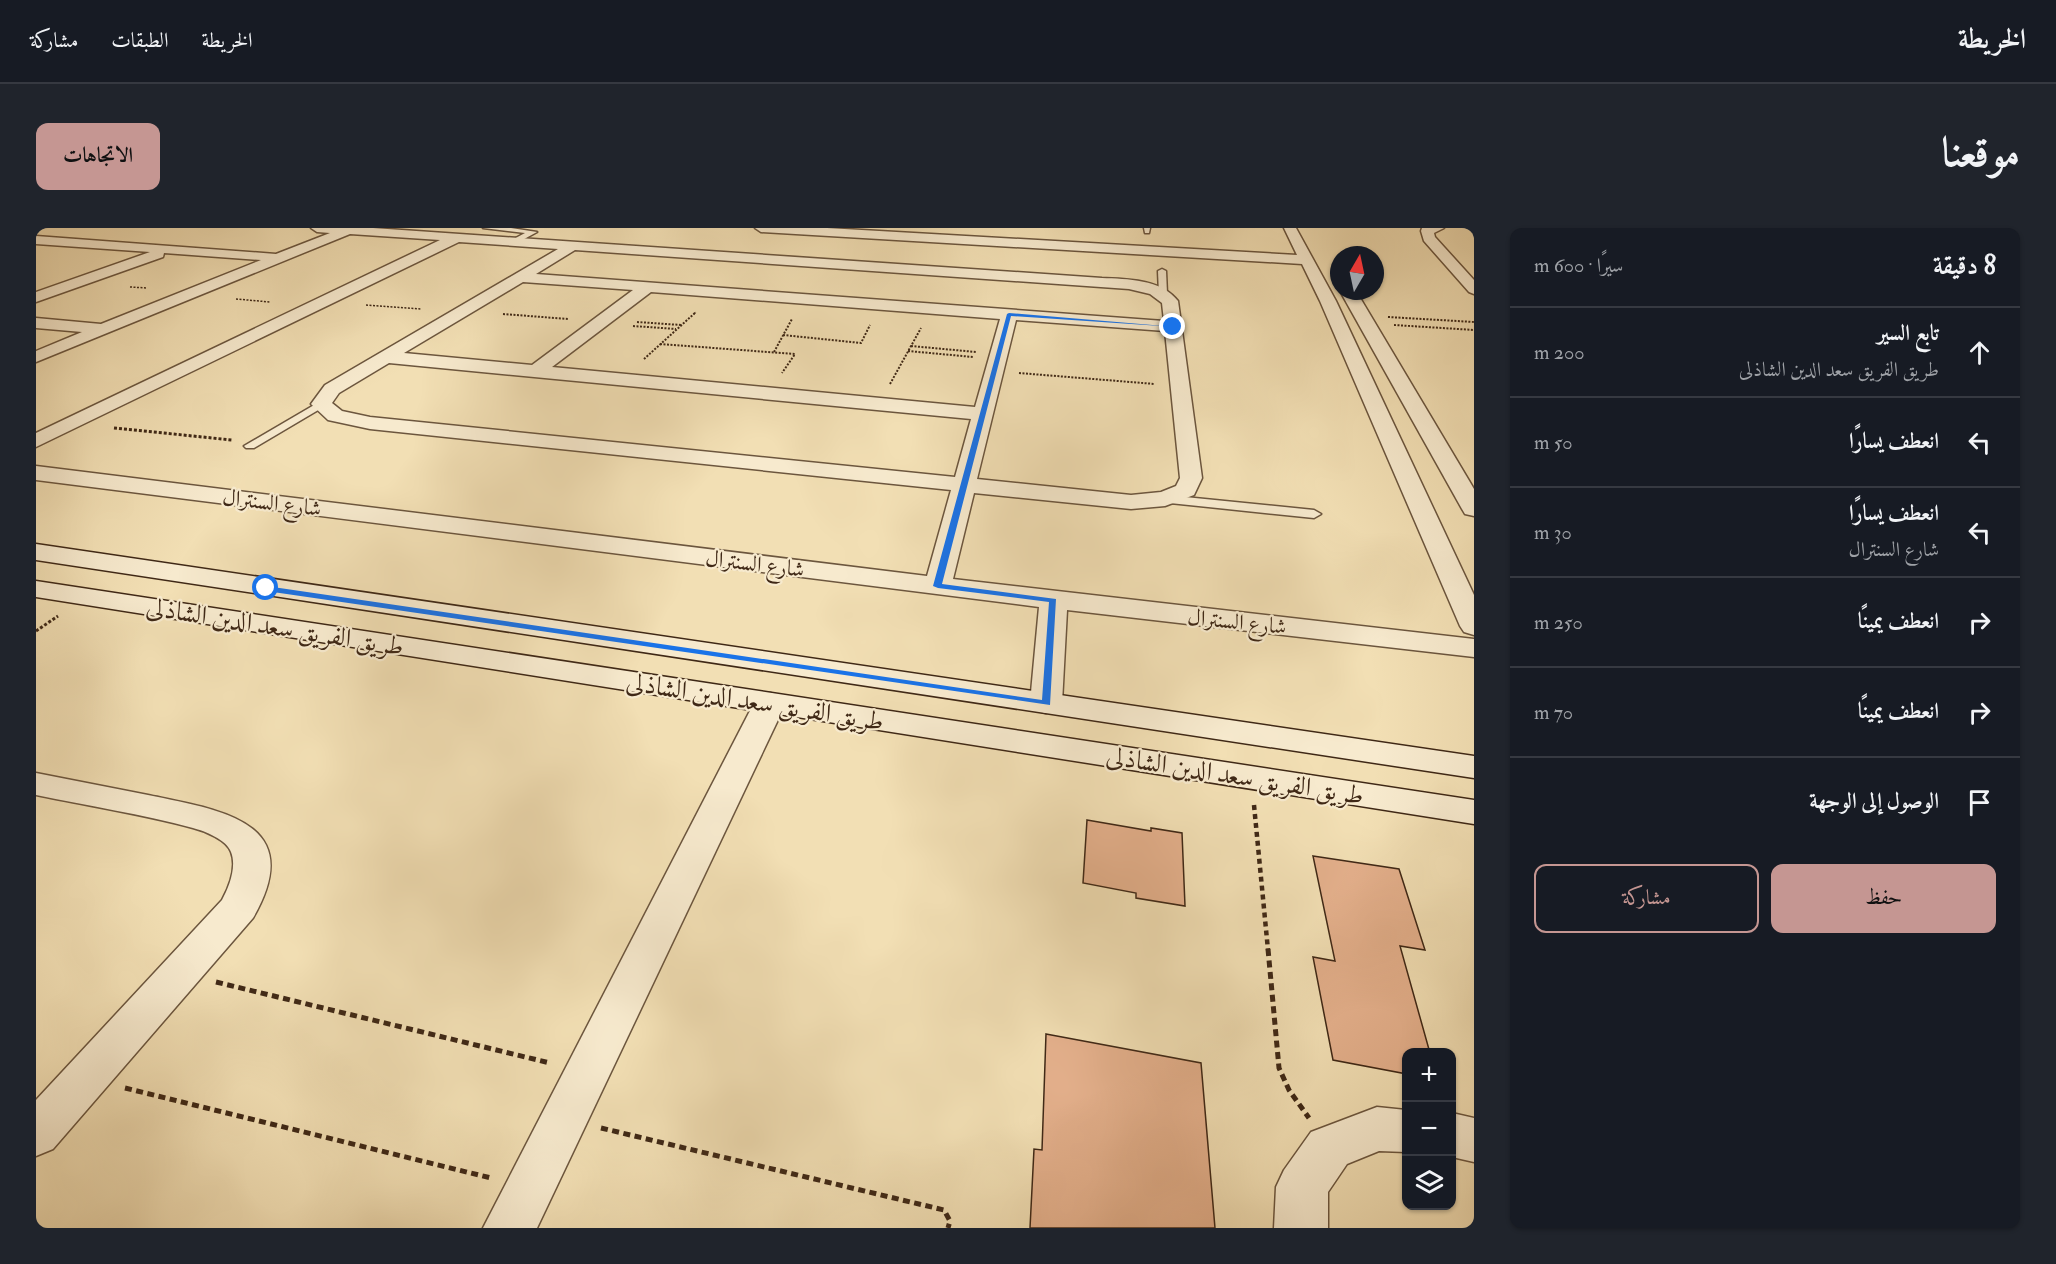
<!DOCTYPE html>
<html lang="ar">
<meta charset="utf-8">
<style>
body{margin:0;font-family:"IM FELL Double Pica",Amiri,serif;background:#20242c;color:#f1f3f6;direction:rtl}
.controls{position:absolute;right:18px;bottom:18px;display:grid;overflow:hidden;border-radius:12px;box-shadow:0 2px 4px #0004}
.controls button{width:54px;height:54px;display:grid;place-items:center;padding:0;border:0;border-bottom:2px solid #363941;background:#171b24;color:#f1f3f6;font:30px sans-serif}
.compass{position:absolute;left:1294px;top:18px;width:54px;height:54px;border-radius:50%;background:#171b24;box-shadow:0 2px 4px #0004;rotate:9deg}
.stop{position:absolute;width:18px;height:18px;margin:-14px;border:4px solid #1a73e8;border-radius:50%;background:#fff}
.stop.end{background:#1a73e8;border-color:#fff;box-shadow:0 2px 6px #0008}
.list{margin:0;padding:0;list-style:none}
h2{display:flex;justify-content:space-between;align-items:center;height:78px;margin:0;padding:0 24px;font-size:26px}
h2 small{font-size:20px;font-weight:400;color:#9ea1a6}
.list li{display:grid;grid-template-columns:39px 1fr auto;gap:18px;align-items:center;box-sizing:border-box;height:90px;padding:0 24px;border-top:2px solid #363941}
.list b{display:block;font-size:22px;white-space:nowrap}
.list p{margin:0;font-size:20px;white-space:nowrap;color:#9ea1a6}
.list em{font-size:20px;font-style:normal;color:#9ea1a6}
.actions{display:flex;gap:12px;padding:18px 24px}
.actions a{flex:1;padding:14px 0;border:2px solid #c59692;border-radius:12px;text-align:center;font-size:21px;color:#c59692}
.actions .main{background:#c59692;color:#111}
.icon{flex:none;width:33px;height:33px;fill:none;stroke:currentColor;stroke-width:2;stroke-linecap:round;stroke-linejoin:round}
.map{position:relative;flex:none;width:1438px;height:1000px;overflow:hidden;direction:ltr;border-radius:12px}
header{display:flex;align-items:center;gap:36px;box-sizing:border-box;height:84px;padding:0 30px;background:#171b24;border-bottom:2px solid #363941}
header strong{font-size:28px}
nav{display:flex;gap:33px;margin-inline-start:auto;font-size:21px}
.intro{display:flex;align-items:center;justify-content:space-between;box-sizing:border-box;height:144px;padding:0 36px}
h1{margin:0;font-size:42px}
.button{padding:15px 27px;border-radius:12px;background:#c59692;color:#111;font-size:21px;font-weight:700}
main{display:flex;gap:36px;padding:0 36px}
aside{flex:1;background:#171b24;border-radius:12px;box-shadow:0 2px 4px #0004}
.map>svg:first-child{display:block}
.building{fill:#e4b08c;stroke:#3f2816;stroke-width:1.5}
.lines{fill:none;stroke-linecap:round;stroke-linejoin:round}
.lane-casing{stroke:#6c563e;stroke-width:3}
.street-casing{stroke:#6c563e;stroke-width:3}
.secondary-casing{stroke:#3f2816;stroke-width:3}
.path-far4{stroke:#3f2816;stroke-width:1.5;stroke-dasharray:2 1.5;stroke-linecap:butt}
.path-far3{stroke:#3f2816;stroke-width:2;stroke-dasharray:2 1.5;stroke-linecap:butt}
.path-far2{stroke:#3f2816;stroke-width:3;stroke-dasharray:3 2;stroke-linecap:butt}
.path-far1{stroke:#3f2816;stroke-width:4.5;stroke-dasharray:5 4;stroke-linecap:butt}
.path{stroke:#3f2816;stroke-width:5;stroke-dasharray:7 4.5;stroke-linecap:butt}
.lane{fill:#f7eace;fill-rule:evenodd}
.street{fill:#f7eace;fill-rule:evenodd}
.secondary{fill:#f7eace;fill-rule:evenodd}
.route{fill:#1a73e8}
.labels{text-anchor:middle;stroke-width:4.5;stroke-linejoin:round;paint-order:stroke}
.far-street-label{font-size:22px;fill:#3f2816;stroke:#f7eace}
.street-label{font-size:26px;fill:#3f2816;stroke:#f7eace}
</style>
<header>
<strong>الخريطة</strong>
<nav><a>الخريطة</a><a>الطبقات</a><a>مشاركة</a></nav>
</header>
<div class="intro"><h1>موقعنا</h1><a class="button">الاتجاهات</a></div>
<main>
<aside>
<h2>8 دقيقة<small>سيرًا · 600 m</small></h2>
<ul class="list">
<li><svg class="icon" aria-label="ahead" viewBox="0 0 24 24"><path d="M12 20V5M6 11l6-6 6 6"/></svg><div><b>تابع السير</b><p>طريق الفريق سعد الدين الشاذلى</p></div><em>200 m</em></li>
<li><svg class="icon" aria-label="left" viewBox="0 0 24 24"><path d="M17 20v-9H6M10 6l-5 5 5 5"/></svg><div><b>انعطف يسارًا</b></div><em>50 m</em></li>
<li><svg class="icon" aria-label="left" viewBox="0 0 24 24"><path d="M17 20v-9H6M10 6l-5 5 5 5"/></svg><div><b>انعطف يسارًا</b><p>شارع السنترال</p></div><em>30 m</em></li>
<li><svg class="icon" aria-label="right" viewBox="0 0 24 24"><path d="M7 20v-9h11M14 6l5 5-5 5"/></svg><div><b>انعطف يمينًا</b></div><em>250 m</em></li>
<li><svg class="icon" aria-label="right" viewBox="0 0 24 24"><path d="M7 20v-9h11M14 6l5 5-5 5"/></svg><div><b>انعطف يمينًا</b></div><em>70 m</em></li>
<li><svg class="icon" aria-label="arrive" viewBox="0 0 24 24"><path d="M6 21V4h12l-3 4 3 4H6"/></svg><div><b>الوصول إلى الوجهة</b></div></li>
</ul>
<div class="actions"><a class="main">حفظ</a><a>مشاركة</a></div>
</aside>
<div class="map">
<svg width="1438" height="1000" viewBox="0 0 1438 1000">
<rect width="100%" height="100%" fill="#f2dfb4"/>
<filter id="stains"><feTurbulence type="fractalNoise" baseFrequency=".00333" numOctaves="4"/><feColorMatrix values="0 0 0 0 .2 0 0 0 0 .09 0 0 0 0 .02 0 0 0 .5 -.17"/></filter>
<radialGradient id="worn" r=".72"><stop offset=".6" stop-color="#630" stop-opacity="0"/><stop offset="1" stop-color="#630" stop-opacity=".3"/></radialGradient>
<g class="building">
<path d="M1051,592L1115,603V600L1146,605L1149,678L1100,670V665L1047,655Z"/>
<path d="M1277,628L1363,641L1389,722L1364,718L1394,825H1371V846L1297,832L1277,729L1299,733Z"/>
<path d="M1010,806L1165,835L1179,1000H994L998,921L1006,922Z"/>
</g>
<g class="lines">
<g class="lane-casing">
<g id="lane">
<path d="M447,0H475L501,4L479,16L476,12L489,5Z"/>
<path d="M1108,0H1114L1113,5H1109Z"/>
<path d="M1126,41L1130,43L1131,66L1127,69L1123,66L1122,43Z"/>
<path d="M285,173L290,176L289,178L218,220H210L208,218Z"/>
<path d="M1129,267L1278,282L1285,286L1278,290L1124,274L1123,271Z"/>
</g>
</g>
<g class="street-casing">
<g id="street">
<path d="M275,0H337L1066,50C1091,51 1125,51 1142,73L1166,250L1158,267L1129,278L1095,281L938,265L917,351L1438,411V429L1031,382L1026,475L1021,482L1010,485L999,482L994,475L1003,379L0,252V238L891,348L915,262L334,201L292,192L275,176L289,157L522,21L423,14L0,219V205L404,12L314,6L0,134V123L46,104L0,100V90L65,96L225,32L128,25L127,29L0,74V64L114,24L0,16V8L240,26L294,5L281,4ZM539,22L1093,61L1114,66L1126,75L1128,93L500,46ZM487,54L597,62L496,137L368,125ZM615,64L964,91L939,179L516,139ZM980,92L1129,103L1144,250L1140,258L1125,264L1095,267L941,251ZM353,135L935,191L919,249L334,189L306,183L296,175L303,165Z"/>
<path d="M719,0H791L1261,27L1248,0H1260L1300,73L1438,367V407L1428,404L1424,398L1284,73L1266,36L725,4Z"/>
<path d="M1386,0H1408L1398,5L1399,9L1438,52V66L1433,64L1388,13L1385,3Z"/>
<path d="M1304,63H1320L1438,261V288L1429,286L1426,281Z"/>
<path d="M734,465L745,468L750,475L501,1000H447L718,475L723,468Z"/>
<path d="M0,545C37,552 75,560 112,567C184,582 273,593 217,690L17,921L0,928V872L186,672C193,659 201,639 195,624C191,612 169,603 157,600C106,586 52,578 0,567Z"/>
<path d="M1341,879L1370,882V924L1343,923L1311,936L1292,964V1000H1238L1240,959L1248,942L1275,904Z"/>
<path d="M1416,885L1438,890V934L1416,929Z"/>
</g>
</g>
<g class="secondary-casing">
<g id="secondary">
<path d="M0,316L1438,528V550L0,332Z"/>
<path d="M0,353L1438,572V596L0,369Z"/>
</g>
</g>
<g class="path-far4">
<path d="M94,59L111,60"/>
<path d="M200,71L234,74"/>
<path d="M330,77L385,81"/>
<path d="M658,86L660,84"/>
</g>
<g class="path-far3">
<path d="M467,86L532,91"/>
<path d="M1352,89L1438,94"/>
<path d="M601,94L645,97"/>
<path d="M1358,97L1438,102"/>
<path d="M597,98L640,101"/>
<path d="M747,107L825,115L834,97"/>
<path d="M624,116L759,126L746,145"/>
<path d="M875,118L940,124"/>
<path d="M872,123L937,129"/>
<path d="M738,124L756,91"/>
<path d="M608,131L660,84"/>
<path d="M983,145L1119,156"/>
<path d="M854,156L885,100"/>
</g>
<g class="path-far2">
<path d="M78,200L196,212"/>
<path d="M0,403L22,388"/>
</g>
<path class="path-far1" d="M1218,577L1232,722"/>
<g class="path">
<path d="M1232,721L1243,840L1253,862L1273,890"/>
<path d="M180,754L514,835"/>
<path d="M89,860L455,950"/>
<path d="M565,900L908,982L914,993L912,1000"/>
</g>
<use href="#lane" class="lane"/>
<use href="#street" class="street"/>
<use href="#secondary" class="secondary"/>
</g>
<path class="route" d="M973,85L1140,99L975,88L906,356L1020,371L1014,477L230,363L226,360L230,358L1006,472L1013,374L902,360L897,358L971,86Z"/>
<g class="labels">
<g class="far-street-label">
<text transform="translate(236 274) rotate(7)" y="8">شارع السنترال</text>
<text transform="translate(719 335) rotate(7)" y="8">شارع السنترال</text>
<text transform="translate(1201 393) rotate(6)" y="8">شارع السنترال</text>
</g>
<g class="street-label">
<text transform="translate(239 398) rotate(9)" y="9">طريق الفريق سعد الدين الشاذلى</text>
<text transform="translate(719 473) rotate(9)" y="9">طريق الفريق سعد الدين الشاذلى</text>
<text transform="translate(1199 547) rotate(9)" y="9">طريق الفريق سعد الدين الشاذلى</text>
</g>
</g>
<rect width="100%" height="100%" filter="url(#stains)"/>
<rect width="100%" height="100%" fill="url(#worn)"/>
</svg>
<div class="controls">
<button>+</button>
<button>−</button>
<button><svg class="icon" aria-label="layers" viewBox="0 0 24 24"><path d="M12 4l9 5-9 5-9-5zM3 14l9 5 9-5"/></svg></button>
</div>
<svg class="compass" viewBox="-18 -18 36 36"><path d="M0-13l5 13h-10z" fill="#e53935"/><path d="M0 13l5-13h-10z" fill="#9ea1a6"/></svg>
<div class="stop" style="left:230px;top:360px"></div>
<div class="stop end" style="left:1137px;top:99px"></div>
</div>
</main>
